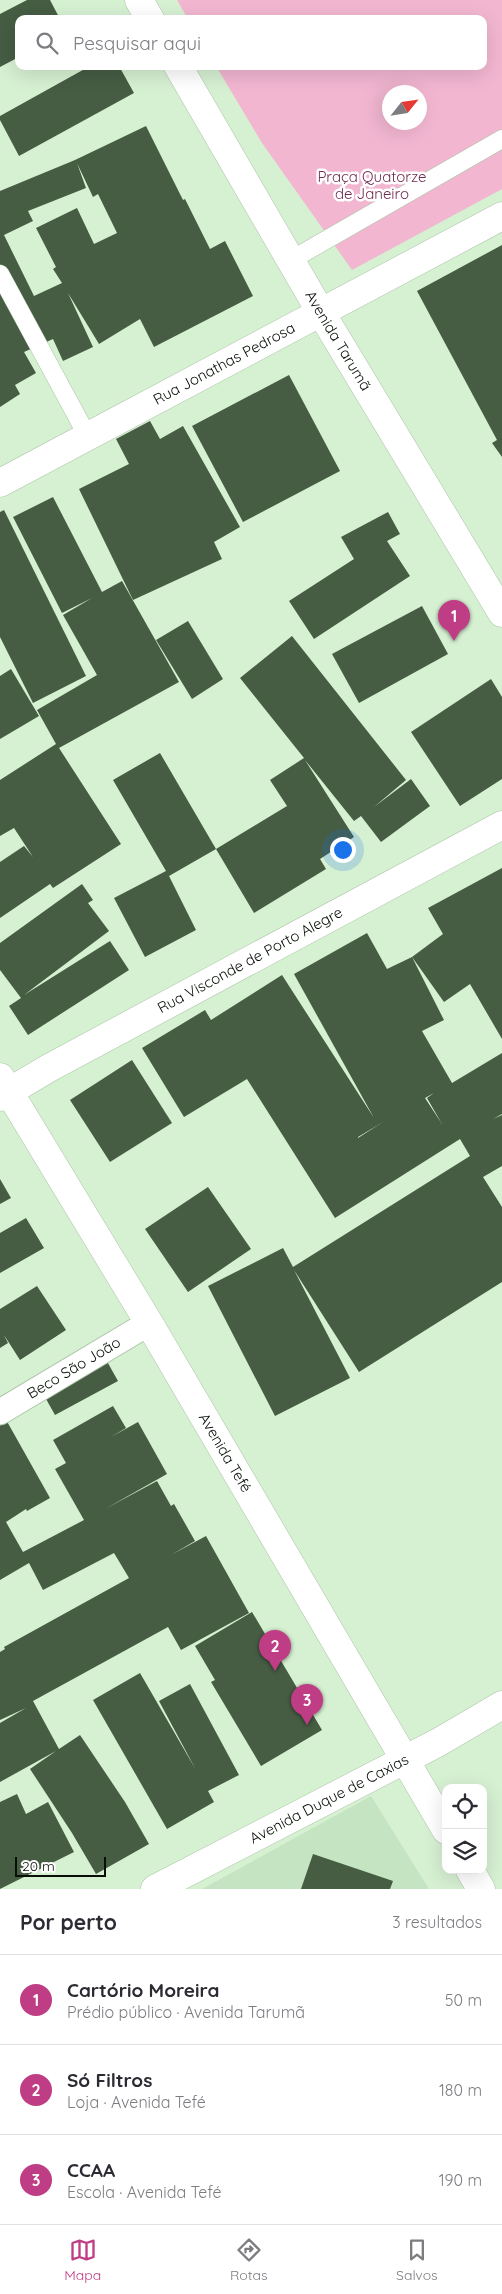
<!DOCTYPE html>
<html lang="pt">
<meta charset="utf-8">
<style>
body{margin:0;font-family:Quicksand,sans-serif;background:#f7f7f7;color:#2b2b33}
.controls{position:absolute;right:15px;bottom:15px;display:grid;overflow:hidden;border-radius:10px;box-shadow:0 5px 20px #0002}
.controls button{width:45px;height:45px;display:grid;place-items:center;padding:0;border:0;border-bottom:1px solid #e1e1e2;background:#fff;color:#2b2b33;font:25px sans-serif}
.compass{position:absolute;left:382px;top:85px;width:45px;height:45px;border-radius:50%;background:#fff;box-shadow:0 5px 20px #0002;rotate:60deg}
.scale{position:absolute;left:15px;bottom:12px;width:91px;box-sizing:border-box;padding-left:5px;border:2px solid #070f06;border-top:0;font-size:14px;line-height:18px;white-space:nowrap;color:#070f06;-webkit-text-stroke:4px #fff;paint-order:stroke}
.you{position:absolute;left:342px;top:849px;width:18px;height:18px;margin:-12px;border:4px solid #fff;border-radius:50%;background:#1a73e8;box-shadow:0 0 0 8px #1a73e833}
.badge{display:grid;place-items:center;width:32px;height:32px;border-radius:50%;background:#bf3d84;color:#fff;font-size:16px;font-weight:700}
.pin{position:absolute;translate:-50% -41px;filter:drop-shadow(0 1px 2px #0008)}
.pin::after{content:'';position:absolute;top:26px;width:18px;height:15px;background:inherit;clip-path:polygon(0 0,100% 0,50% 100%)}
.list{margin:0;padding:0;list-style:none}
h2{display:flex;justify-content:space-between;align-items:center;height:65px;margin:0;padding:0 20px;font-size:21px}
h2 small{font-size:16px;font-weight:400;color:#7c7c81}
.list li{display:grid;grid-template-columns:32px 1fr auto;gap:15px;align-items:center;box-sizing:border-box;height:90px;padding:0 20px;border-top:1px solid #e1e1e2}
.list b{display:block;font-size:19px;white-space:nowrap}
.list p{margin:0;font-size:16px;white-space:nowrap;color:#7c7c81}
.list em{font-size:16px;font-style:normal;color:#7c7c81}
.icon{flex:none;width:28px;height:28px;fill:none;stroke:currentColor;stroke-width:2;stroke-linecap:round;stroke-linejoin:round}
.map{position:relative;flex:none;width:502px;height:1889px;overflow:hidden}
.search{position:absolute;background:#fff;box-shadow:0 5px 20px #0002;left:15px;right:15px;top:15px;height:55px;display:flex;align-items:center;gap:12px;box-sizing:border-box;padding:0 18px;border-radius:10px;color:#7c7c81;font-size:19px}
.sheet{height:335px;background:#fff}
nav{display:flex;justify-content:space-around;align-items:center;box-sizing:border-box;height:70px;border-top:1px solid #e1e1e2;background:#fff;font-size:14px;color:#7c7c81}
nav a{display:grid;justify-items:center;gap:2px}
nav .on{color:#bf3d84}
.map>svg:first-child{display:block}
.built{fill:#c5e4c1}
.green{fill:#f2b6d1;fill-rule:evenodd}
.building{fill:#465c43;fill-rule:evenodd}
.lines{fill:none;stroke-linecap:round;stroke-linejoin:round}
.service-casing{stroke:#adc6a9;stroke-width:19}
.pedestrian-casing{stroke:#adc6a9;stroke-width:27}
.minor-casing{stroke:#adc6a9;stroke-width:29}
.tertiary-casing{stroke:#adc6a9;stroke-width:29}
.secondary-casing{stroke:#adc6a9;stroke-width:29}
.service{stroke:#fff;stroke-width:18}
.pedestrian{stroke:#fff;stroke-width:25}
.minor{stroke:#fff;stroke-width:28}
.tertiary{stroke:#fff;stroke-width:28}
.secondary{stroke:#fff;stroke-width:28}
.labels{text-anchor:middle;stroke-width:5;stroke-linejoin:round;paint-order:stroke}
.park-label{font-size:15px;fill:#702b4f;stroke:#fff}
.street-label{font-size:15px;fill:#070f06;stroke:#fff}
</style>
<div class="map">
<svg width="502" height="1889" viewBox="0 0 502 1889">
<rect width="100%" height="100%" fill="#d6f0d2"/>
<path class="built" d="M371,1796L429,1889H202L235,1871Z"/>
<path class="green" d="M177,0H502V189L352,270L262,143L216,66H483V19H188ZM390,92H420V122H390Z"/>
<g class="building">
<path d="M27,0H50L60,19H19V57L0,67V14Z"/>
<path d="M90,66H119L134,93L19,156L0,120V116Z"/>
<path d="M146,126L183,200L185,199L210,249L225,241L253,296L154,347L140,319L99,344L68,293L93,347L63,361L53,339L24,352L36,373L15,385L20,394L0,407V191L75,160ZM77,163L93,197L98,194L117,233L94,244L77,208L36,228L56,267L53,269L62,283L34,296L4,235L33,221L28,211L86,188Z"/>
<path d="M502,245V457L492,443L497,440L417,291Z"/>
<path d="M289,375L340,471L243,522L192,426Z"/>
<path d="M150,421L160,439L183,426L240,527L214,542L222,559L133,600L79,489L129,464L116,439Z"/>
<path d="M53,497L102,592L122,581L179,682L59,748L121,844L53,888L50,884L0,918V862L24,846L33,857L14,828L0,836V780L56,744L37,710L97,675L63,615L92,598L62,613L13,517Z"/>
<path d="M4,510L86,676L33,703L0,637V512Z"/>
<path d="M388,512L400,534L387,541L410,576L314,639L289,601L354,559L341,537Z"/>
<path d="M422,606L448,654L359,703L332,654Z"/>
<path d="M188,621L223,679L192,699L156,640Z"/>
<path d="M292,636L406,780L374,807L411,779L430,806L381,842L361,816L354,821L305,760L354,837L320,859L326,869L254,913L216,849L287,806L270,780L304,758L240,678Z"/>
<path d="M11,669L39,716L0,739V676Z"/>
<path d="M491,679L502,697V779L460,806L411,732Z"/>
<path d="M160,753L216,849L169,876L196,930L145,957L114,898L166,871L113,780Z"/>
<path d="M502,868V1039L470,984L444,1002L412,957L444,1020L422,1031L452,1083L502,1053V1114L493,1119L502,1115V1166L483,1177L502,1207V1282L359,1372L294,1270L350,1378L275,1416L208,1286L283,1248L293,1267L470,1156L460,1139L335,1218L247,1079L184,1117L142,1048L205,1010L211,1020L282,975L374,1118L294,974L367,933L387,969L412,957L443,934L428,908ZM434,1093L427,1098L442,1124L425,1098ZM386,1120L358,1138V1137L378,1125Z"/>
<path d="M82,884L93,900L88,903L109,931L24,995L110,941L129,970L28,1035L9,1006L21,998L0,970V943Z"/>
<path d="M132,1060L172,1123L110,1162L70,1100Z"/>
<path d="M0,1179L11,1198L0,1204Z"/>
<path d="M208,1187L251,1249L188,1292L145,1229Z"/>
<path d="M26,1218L44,1248L0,1273V1233Z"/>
<path d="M37,1286L66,1330L20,1360L4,1335L8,1343L0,1348V1309Z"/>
<path d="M104,1356L118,1381L55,1415L41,1390Z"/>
<path d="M113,1406L126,1428L111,1437L138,1422L167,1474L105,1509L157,1481L171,1506L174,1504L195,1541L171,1555L206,1536L249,1613L181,1650L168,1627L33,1701L59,1749L80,1735L125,1802L149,1844L96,1874L72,1833L30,1769L56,1751L0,1782V1723L26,1708L0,1720V1652L5,1649L4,1647L129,1578L114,1553L43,1590L29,1563L0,1580V1409L50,1498L27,1511L26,1509L6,1522L23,1552L84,1520L55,1469L66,1463L53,1440Z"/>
<path d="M252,1612L322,1730L261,1766L211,1682L215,1680L195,1646Z"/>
<path d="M140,1673L196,1770L159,1701L190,1684L239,1775L208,1791L214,1802L167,1829L93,1700Z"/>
<path d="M17,1794L26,1814L48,1802L74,1852L0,1889V1802Z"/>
<path d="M313,1854L393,1881L390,1889H301Z"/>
</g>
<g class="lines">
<g class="service-casing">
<g id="service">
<path d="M291,260L502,139"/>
<path d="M0,274L88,437"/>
</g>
</g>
<g class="pedestrian-casing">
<g id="pedestrian">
<path id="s1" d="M0,1412L149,1323"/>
</g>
</g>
<g class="minor-casing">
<g id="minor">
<path id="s2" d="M0,1097L49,1068L502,825"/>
</g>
</g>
<g class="tertiary-casing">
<g id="tertiary">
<path d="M139,0L150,19"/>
<path id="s3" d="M178,66L320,311L502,613"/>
<path id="s4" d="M0,483L502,216"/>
<path id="s5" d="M155,1889L439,1742L502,1705"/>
</g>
</g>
<g class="secondary-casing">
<g id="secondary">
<path id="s6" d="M0,1077L149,1323L446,1830"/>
<path d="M470,1870L481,1889"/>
</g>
</g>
<use href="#service" class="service"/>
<use href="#pedestrian" class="pedestrian"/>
<use href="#minor" class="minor"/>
<use href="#tertiary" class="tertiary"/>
<use href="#secondary" class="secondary"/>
</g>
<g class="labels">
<g class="park-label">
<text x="372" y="182">Praça Quatorze<tspan x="372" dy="17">de Janeiro</tspan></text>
</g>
<g class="street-label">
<text dy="5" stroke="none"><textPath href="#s3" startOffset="318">Avenida Tarumã</textPath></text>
<text dy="5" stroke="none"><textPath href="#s4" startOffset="254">Rua Jonathas Pedrosa</textPath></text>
<text dy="5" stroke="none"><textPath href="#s2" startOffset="285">Rua Visconde de Porto Alegre</textPath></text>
<text dy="5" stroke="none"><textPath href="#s1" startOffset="86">Beco São João</textPath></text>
<text dy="5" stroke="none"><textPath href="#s6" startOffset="438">Avenida Tefé</textPath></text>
<text dy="5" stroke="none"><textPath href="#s5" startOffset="196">Avenida Duque de Caxias</textPath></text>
</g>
</g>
</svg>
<div class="controls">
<button><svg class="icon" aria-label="locate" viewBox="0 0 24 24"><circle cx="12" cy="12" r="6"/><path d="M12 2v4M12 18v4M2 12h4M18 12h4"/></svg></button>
<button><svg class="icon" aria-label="layers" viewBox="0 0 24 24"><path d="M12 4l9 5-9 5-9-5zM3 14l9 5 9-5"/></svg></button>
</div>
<svg class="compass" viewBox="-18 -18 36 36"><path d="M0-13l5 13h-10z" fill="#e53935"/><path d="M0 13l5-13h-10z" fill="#7c7c81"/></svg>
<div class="scale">20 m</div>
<div class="you"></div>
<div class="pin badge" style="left:454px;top:641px">1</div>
<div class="pin badge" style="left:275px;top:1671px">2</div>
<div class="pin badge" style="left:307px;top:1725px">3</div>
<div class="search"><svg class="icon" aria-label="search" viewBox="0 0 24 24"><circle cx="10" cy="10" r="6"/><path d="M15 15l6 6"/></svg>Pesquisar aqui</div>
</div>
<section class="sheet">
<h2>Por perto<small>3 resultados</small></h2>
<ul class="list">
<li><span class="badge">1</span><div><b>Cartório Moreira</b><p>Prédio público · Avenida Tarumã</p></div><em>50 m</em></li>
<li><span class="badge">2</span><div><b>Só Filtros</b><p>Loja · Avenida Tefé</p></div><em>180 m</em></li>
<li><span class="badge">3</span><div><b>CCAA</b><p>Escola · Avenida Tefé</p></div><em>190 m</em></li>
</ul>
</section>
<nav>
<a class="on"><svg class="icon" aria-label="map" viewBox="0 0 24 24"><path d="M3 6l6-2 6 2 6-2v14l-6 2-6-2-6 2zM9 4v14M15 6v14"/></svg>Mapa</a>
<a><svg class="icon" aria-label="directions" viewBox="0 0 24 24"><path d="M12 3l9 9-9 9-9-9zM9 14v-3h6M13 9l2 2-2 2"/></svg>Rotas</a>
<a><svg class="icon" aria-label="saved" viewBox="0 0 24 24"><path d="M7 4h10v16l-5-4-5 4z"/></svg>Salvos</a>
</nav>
